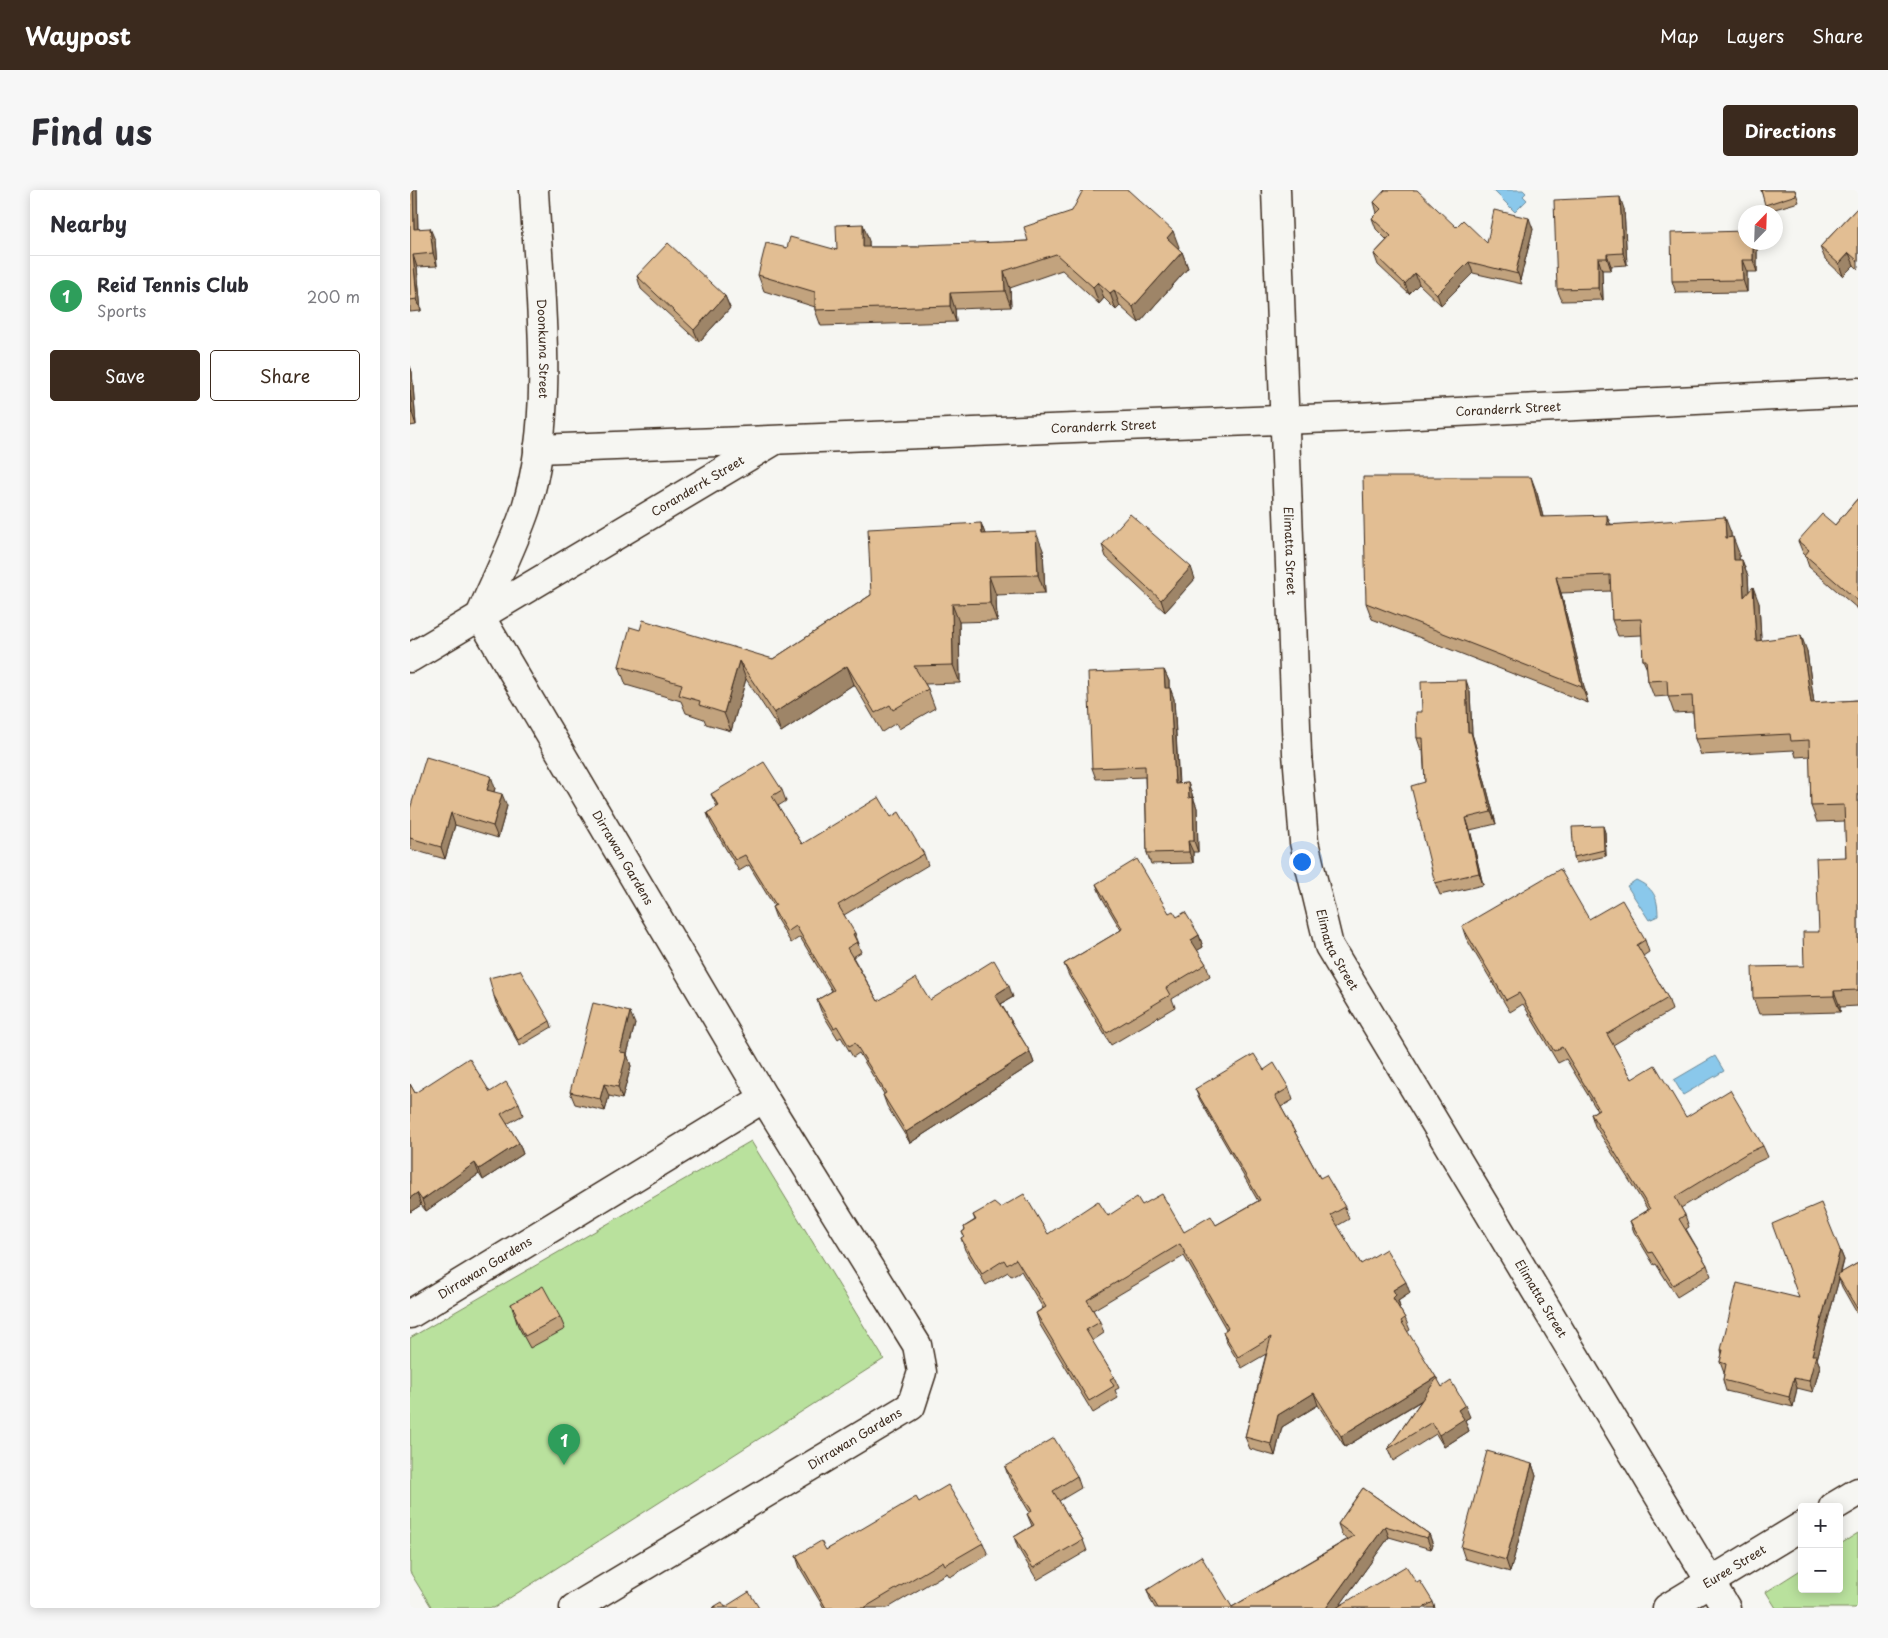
<!DOCTYPE html>
<meta charset="utf-8">
<style>
body{margin:0;font-family:"Playpen Sans",sans-serif;background:#f7f7f7;color:#2b2b33}
.controls{position:absolute;right:15px;bottom:15px;display:grid;overflow:hidden;border-radius:5px;box-shadow:0 2px 12px #0003}
.controls button{width:45px;height:45px;display:grid;place-items:center;padding:0;border:0;border-bottom:1px solid #e1e1e2;background:#fff;color:#2b2b33;font:25px sans-serif}
.compass{position:absolute;left:1328px;top:15px;width:45px;height:45px;border-radius:50%;background:#fff;box-shadow:0 2px 12px #0003;rotate:23deg}
.you{position:absolute;left:891px;top:671px;width:18px;height:18px;margin:-12px;border:4px solid #fff;border-radius:50%;background:#1a73e8;box-shadow:0 0 0 8px #1a73e833}
.badge{display:grid;place-items:center;width:32px;height:32px;border-radius:50%;background:#3b2a1e;color:#fff;font-size:16px;font-weight:700}
.pin{position:absolute;translate:-50% -41px;filter:drop-shadow(0 1px 2px #0008)}
.pin::after{content:'';position:absolute;top:26px;width:18px;height:15px;background:inherit;clip-path:polygon(0 0,100% 0,50% 100%)}
.list{margin:0;padding:0;list-style:none}
h2{display:flex;justify-content:space-between;align-items:center;height:65px;margin:0;padding:0 20px;font-size:21px}
h2 small{font-size:16px;font-weight:400;color:#7c7c81}
.list li{display:grid;grid-template-columns:32px 1fr auto;gap:15px;align-items:center;box-sizing:border-box;height:80px;padding:0 20px;border-top:1px solid #e1e1e2}
.list b{display:block;font-size:19px;white-space:nowrap}
.list p{margin:0;font-size:16px;white-space:nowrap;color:#7c7c81}
.list em{font-size:16px;font-style:normal;color:#7c7c81}
.actions{display:flex;gap:10px;padding:15px 20px}
.actions a{flex:1;padding:11px 0;border:1px solid #3b2a1e;border-radius:5px;text-align:center;font-size:18px;color:#3b2a1e}
.actions .main{background:#3b2a1e;color:#fff}
.map{position:relative;flex:none;width:1448px;height:1418px;overflow:hidden;border-radius:5px}
header{display:flex;align-items:center;gap:30px;box-sizing:border-box;height:70px;padding:0 25px;background:#3b2a1e;color:#fff}
header strong{font-size:24px}
nav{display:flex;gap:28px;margin-inline-start:auto;font-size:18px}
.intro{display:flex;align-items:center;justify-content:space-between;box-sizing:border-box;height:120px;padding:0 30px}
h1{margin:0;font-size:35px}
.button{padding:12px 22px;border-radius:5px;background:#3b2a1e;color:#fff;font-size:18px;font-weight:700}
main{display:flex;gap:30px;padding:0 30px}
aside{flex:1;background:#fff;border-radius:5px;box-shadow:0 2px 12px #0003}
.map>svg:first-child{display:block}
.green{fill:#b9e19d;stroke:#7a865e}
.water{fill:#8ac8eb;stroke:#6a8999}
.lines{fill:none;stroke-linecap:round;stroke-linejoin:round}
.street-casing{stroke:#3b2a1e;stroke-width:31}
.street{stroke:#f6f6f2;stroke-width:28}
.wall{fill:#c2a37e;stroke:#3b2a1e}
.shaded-wall{fill:#9e8567;stroke:#3b2a1e}
.building{fill:#e2be93;stroke:#3b2a1e}
.labels{text-anchor:middle;stroke-width:4;stroke-linejoin:round;paint-order:stroke}
.street-label{font-size:12px;fill:#3b2a1e;stroke:#f6f6f2}
</style>
<header>
<strong>Waypost</strong>
<nav><a>Map</a><a>Layers</a><a>Share</a></nav>
</header>
<div class="intro"><h1>Find us</h1><a class="button">Directions</a></div>
<main>
<aside>
<h2>Nearby<small></small></h2>
<ul class="list">
<li><span class="badge" style="background:#2e9e5b">1</span><div><b>Reid Tennis Club</b><p>Sports</p></div><em>200 m</em></li>
</ul>
<div class="actions"><a class="main">Save</a><a>Share</a></div>
</aside>
<div class="map">
<svg width="1448" height="1418" viewBox="0 0 1448 1418">
<rect width="100%" height="100%" fill="#f6f6f2"/>
<filter id="ink" filterUnits="userSpaceOnUse"><feTurbulence type="fractalNoise" baseFrequency=".02" numOctaves="2"/><feDisplacementMap in="SourceGraphic" scale="10" xChannelSelector="R" yChannelSelector="G"/><feConvolveMatrix kernelMatrix="1 2 1 2 8 2 1 2 1" color-interpolation-filters="sRGB"/></filter>
<g filter="url(#ink)">
<g class="green">
<path d="M341,951L474,1169L84,1418H22L0,1382V1148Z"/>
<path d="M1448,1343V1418H1366L1356,1402L1392,1379V1399H1429V1355Z"/>
</g>
<g class="water">
<path d="M1083,0H1113L1116,3L1113,6L1117,10L1105,22Z"/>
<path d="M1226,690C1243,698 1248,706 1248,726L1239,730L1217,696Z"/>
<path d="M1305,866L1314,881L1273,905L1264,890Z"/>
</g>
<g class="lines">
<g class="street-casing">
<g id="street">
<path id="s1" d="M124,0C129,100 146,221 116,318C104,354 85,391 70,426L354,908"/>
<path id="s2" d="M866,0L887,563L894,652L919,756L1316,1418"/>
<path id="s3" d="M128,259L947,227L1448,202"/>
<path id="s4" d="M0,468L364,251"/>
<path id="s5" d="M0,1124L354,908L507,1155L512,1182L501,1216L164,1418"/>
<path d="M1423,1317L1448,1302"/>
<path id="s6" d="M1257,1418L1392,1336"/>
</g>
</g>
<use href="#street" class="street"/>
</g>
<g class="wall">
<path d="M0,0H7L8,39L25,50L27,76L7,77L11,121L0,122Z"/>
<path d="M1351,0H1385L1389,12L1358,21Z"/>
<path d="M964,12L1046,37L1077,53L1123,39L1110,90L1112,94L1063,83L1031,115L1009,94L999,104L968,75L964,64L977,50L966,39L962,28L967,23Z"/>
<path d="M1448,17V79L1444,75L1433,86L1415,69L1410,57Z"/>
<path d="M1214,19L1217,75L1201,76V80H1192L1193,110L1152,111L1147,99Z"/>
<path d="M662,21L769,57L768,59L772,62L778,78L729,133L710,116L706,120L694,108L689,114L652,80L600,98L601,117L545,119L546,132L411,136L405,120V117L354,101L348,85L377,58L427,60L459,51V57H509L618,51Z"/>
<path d="M1347,53V82H1337V102L1266,103L1262,91Z"/>
<path d="M227,86L315,106L320,118L289,152L231,99Z"/>
<path d="M0,176L2,182L6,235L0,236Z"/>
<path d="M1127,303L1133,327L1200,334L1321,343V347L1329,363V370H1332L1338,386L1339,402L1349,413L1351,450L1397,461L1404,513L1448,510V816L1430,817V822L1349,824L1343,808L1394,776L1409,742L1436,667L1435,631L1407,632L1401,616L1400,566L1386,567L1384,560L1291,565L1285,549L1283,522L1264,523L1258,506L1244,507L1238,491L1237,479L1233,470L1232,445L1208,446L1202,430L1201,401L1151,403L1178,513L962,429L956,413Z"/>
<path d="M1448,308V419L1399,377L1395,365L1393,363L1388,351L1425,335Z"/>
<path d="M571,333L575,344L633,360L635,403L586,405L587,431L549,432L550,493L515,494L518,499L525,518L489,539L486,533L472,542L444,494L371,542L336,489L321,541L296,534L294,529L276,523L271,511L216,495L209,476L230,440L363,469Z"/>
<path d="M692,355L785,389L755,422L696,367Z"/>
<path d="M754,480L759,491V498H760L764,509L769,594L778,593L787,618L788,662H783V673L741,674L737,663L735,587L686,589L682,578Z"/>
<path d="M1060,502L1062,544L1065,554L1086,634L1060,640L1073,695L1030,705L1025,693L1015,592L1013,560H1011L1007,548L1012,522Z"/>
<path d="M85,598L84,602L97,616L88,648L45,635L35,669L0,659V619Z"/>
<path d="M372,600L376,611L368,616L392,654L481,627L514,664L518,675L434,725L449,754H448L451,762L443,767L468,811L520,810L603,807L591,814L620,862L624,873L500,953L477,916L473,905L474,904L449,863L443,867L431,847L428,849L411,821L407,810L422,801L390,747L381,753L366,728L362,717L364,716L339,675L329,681L301,634L297,623L307,617L301,604Z"/>
<path d="M1195,642L1196,666L1166,673L1164,667Z"/>
<path d="M686,694L759,723L767,727L789,745L793,757L787,760L796,774L800,786L762,809L765,817L701,855L659,786L654,774L711,740L691,706Z"/>
<path d="M1179,729L1235,750L1239,762L1233,766L1258,808L1262,820L1203,855L1222,889L1276,927L1353,956L1358,967L1341,975L1271,1018L1275,1025L1279,1037L1276,1039L1297,1075L1301,1086L1267,1107L1246,1074L1244,1075L1224,1042L1220,1031L1238,1020L1185,936L1181,924L1187,920L1156,869L1148,873L1113,814L1100,822L1056,748L1052,736Z"/>
<path d="M84,806L140,831L142,837L110,856L86,813Z"/>
<path d="M225,834L217,864L221,876L212,909L199,906L195,921L165,914L160,902Z"/>
<path d="M854,880L879,898L883,910L871,917L910,988L935,1017L939,1029L927,1036L951,1074L1000,1103L988,1111L990,1117L989,1118L995,1128L1000,1140L997,1142L1032,1197L1060,1227L1055,1230L1059,1241L1034,1257L1026,1244L983,1271L978,1259L1011,1211L935,1257L908,1215L872,1237L865,1266L840,1259L835,1247L856,1164L832,1178L817,1153L813,1142L816,1139L774,1066L683,1120L690,1132L694,1143L682,1151L704,1187L709,1198L705,1200L708,1208L683,1223L630,1135L626,1123L633,1118L611,1081L601,1086L598,1082L576,1095L555,1060L551,1048L554,1047L552,1042L555,1040L554,1037L565,1030L563,1025L590,1018L638,1044L732,1015L774,1042L806,1035L848,1011L790,910L785,899Z"/>
<path d="M0,894L5,903L80,902L109,913L113,925L97,934L109,953L113,964L73,990L69,984L16,1021L11,1015L0,1022Z"/>
<path d="M1430,1060L1434,1070L1431,1083L1448,1073V1125L1432,1097L1429,1089L1407,1169L1410,1176L1403,1202L1387,1198L1383,1217L1316,1201L1313,1190L1314,1183L1310,1172L1312,1164L1311,1160L1389,1108Z"/>
<path d="M101,1114L150,1127L155,1139L120,1158L108,1136Z"/>
<path d="M1122,1274L1126,1286L1100,1382L1055,1369L1051,1357Z"/>
<path d="M595,1277L667,1286L671,1298L649,1311L673,1350L677,1361L627,1390L608,1358L604,1347L622,1336L617,1324L620,1323L599,1288Z"/>
<path d="M953,1298L1019,1344L1023,1355L1021,1359L979,1347L930,1415L1007,1393L1023,1412L1025,1418H745L741,1411L737,1400L822,1417L938,1349L932,1345L928,1334Z"/>
<path d="M509,1312L573,1353L578,1365L540,1387L537,1383L478,1418H414L390,1378L386,1366L416,1360Z"/>
</g>
<g class="shaded-wall">
<path d="M3,0H7L8,51L4,39Z"/>
<path d="M1210,7L1214,19L1217,75L1213,63Z"/>
<path d="M1119,28L1123,39L1110,90L1108,84L1106,81Z"/>
<path d="M453,34L459,51V74L453,57Z"/>
<path d="M20,38L25,50L27,76L23,63Z"/>
<path d="M763,41L769,57L763,65L757,48Z"/>
<path d="M1343,52H1346L1347,53V82L1343,70Z"/>
<path d="M772,62L778,78L729,133L723,117Z"/>
<path d="M1439,63L1444,75L1433,86L1429,74Z"/>
<path d="M1197,64L1201,76V80L1197,68Z"/>
<path d="M3,65L7,77L11,121L7,109Z"/>
<path d="M1188,68L1192,80L1193,110L1188,98Z"/>
<path d="M1332,70L1337,82V102L1333,90Z"/>
<path d="M1059,72L1063,83L1031,115L1027,104Z"/>
<path d="M594,81L600,98L601,117L595,101Z"/>
<path d="M1005,83L1009,94L999,104L995,94Z"/>
<path d="M688,92L694,108L689,114L683,97Z"/>
<path d="M704,100L710,116L706,120L700,103Z"/>
<path d="M540,103L545,119L546,132L540,116Z"/>
<path d="M315,106L320,118L289,152L284,140Z"/>
<path d="M0,176L2,182L6,235L2,223L0,200Z"/>
<path d="M1121,287L1127,303L1137,343L1131,327Z"/>
<path d="M1197,325L1203,341L1197,335Z"/>
<path d="M1315,327L1321,343L1322,364L1316,348Z"/>
<path d="M571,333L578,352L572,344Z"/>
<path d="M626,342L633,360L635,403L628,385Z"/>
<path d="M1323,347L1329,363L1330,386L1324,370Z"/>
<path d="M1332,370L1338,386L1340,423L1334,407Z"/>
<path d="M781,377L785,389L755,422L751,410Z"/>
<path d="M579,386L586,405L587,431L580,413Z"/>
<path d="M1146,387L1151,403L1178,513L1172,497Z"/>
<path d="M1343,397L1349,413L1352,467L1346,451Z"/>
<path d="M542,414L549,432L550,493L543,475Z"/>
<path d="M1391,445L1397,461L1406,529L1401,513Z"/>
<path d="M329,471L336,489L321,541L314,523Z"/>
<path d="M437,476L444,494L371,542L364,523Z"/>
<path d="M754,480L759,491V510L755,498Z"/>
<path d="M1056,490L1060,502L1062,544L1065,554L1086,634L1081,622L1058,542Z"/>
<path d="M760,498L764,509L769,605L765,594Z"/>
<path d="M81,586L85,598L81,612L77,600Z"/>
<path d="M778,593L782,604L783,619L779,608Z"/>
<path d="M92,604L97,616L88,648L83,636Z"/>
<path d="M783,607L787,618L788,662L784,651Z"/>
<path d="M41,623L45,635L35,669L31,657Z"/>
<path d="M1056,628L1060,640L1073,695L1069,683Z"/>
<path d="M1193,636L1195,642L1196,666L1194,660Z"/>
<path d="M778,651L783,662V673L779,662Z"/>
<path d="M445,743L449,754H448L443,744Z"/>
<path d="M789,745L793,757L785,762L781,750Z"/>
<path d="M599,796L603,807L589,815L585,805Z"/>
<path d="M1424,801L1430,817V822L1424,806Z"/>
<path d="M220,822L225,834L217,864L221,876L212,909L208,897L210,862Z"/>
<path d="M620,862L624,873L500,953L496,942Z"/>
<path d="M194,894L199,906L195,921L190,909Z"/>
<path d="M109,953L113,964L73,990L69,979Z"/>
<path d="M65,973L69,984L16,1021L12,1010Z"/>
<path d="M7,1003L11,1015L0,1022V1008Z"/>
<path d="M1430,1060L1434,1070L1429,1088L1427,1085L1429,1089L1407,1169L1410,1176L1403,1202L1399,1191L1402,1165Z"/>
<path d="M996,1092L1000,1103L988,1111L990,1117L987,1119L983,1108V1100Z"/>
<path d="M1026,1187L1030,1199L935,1257L931,1246Z"/>
<path d="M1384,1188L1387,1198L1383,1217L1379,1207Z"/>
<path d="M904,1203L908,1215L872,1237L865,1266L861,1254L868,1225Z"/>
<path d="M1055,1215L1060,1227L1055,1230L1059,1241L1034,1257L1029,1245L1048,1220Z"/>
<path d="M1122,1274L1126,1286L1100,1382L1096,1370Z"/>
<path d="M975,1336L979,1347L928,1418H916Z"/>
<path d="M1019,1344L1023,1355L1021,1359L1017,1348Z"/>
</g>
<g class="building">
<path d="M0,0H3L4,39L20,38L23,63L3,65L7,109L0,110Z"/>
<path d="M673,0H718L763,41L757,48L772,62L723,117L704,100L700,103L688,92L683,97L646,64L594,81L595,101L540,103V116L405,120V102L348,85L356,53L377,58L380,47L427,60L426,35L453,34V57H509V55L618,51L614,37L662,21Z"/>
<path d="M975,0H1007L1046,37L1053,30L1077,53L1084,20L1119,28L1106,81L1108,84L1059,72L1027,104L1005,83L995,94L964,64L981,46L962,28L971,19L964,12Z"/>
<path d="M1351,0H1385L1386,5L1355,15Z"/>
<path d="M1210,7L1213,63L1197,64V68H1188V98L1147,99L1144,10Z"/>
<path d="M1448,17V71L1439,63L1429,74L1410,57Z"/>
<path d="M1336,41V52H1343V70H1332L1333,90L1262,91L1261,43Z"/>
<path d="M258,53L315,106L284,140L227,86Z"/>
<path d="M0,200L2,223H0Z"/>
<path d="M953,287H1121L1131,327L1197,325V335L1315,327L1316,348L1323,347L1324,370H1332L1334,407L1343,397L1346,451L1391,445L1401,513L1448,510V800L1424,801V806L1343,808L1342,777L1394,776L1393,742H1409L1406,668L1436,667L1434,615L1401,616L1399,550L1381,551L1380,544L1285,549L1282,506L1258,507L1257,490L1238,491L1236,470H1233L1231,429L1202,430L1200,385L1146,387L1172,497L956,413Z"/>
<path d="M1448,308V411L1395,365L1399,360L1388,351L1412,324L1425,335Z"/>
<path d="M720,324L781,377L751,410L692,355Z"/>
<path d="M571,333L572,344L626,342L628,385L579,386L580,413L542,414L543,475L504,476L518,499L483,520L480,515L465,523L437,476L364,523L329,471L314,523L289,515L290,511L269,505L272,494L209,476L220,437L230,440L233,430L363,469L461,405L458,339Z"/>
<path d="M754,480L755,498H760L765,594L778,593L779,608L783,607L784,651H778L779,662L737,663L735,576L682,578L678,483Z"/>
<path d="M1056,490L1058,542H1061L1081,622L1056,628L1069,683L1025,693L1001,596L1015,592L1013,548H1007L1006,522H1012L1011,491Z"/>
<path d="M16,567L81,586L77,600L92,604L83,636L41,623L31,657L0,648V619Z"/>
<path d="M354,572L372,600L362,606L392,654L469,607L481,627L489,622L514,664L428,715L445,743L443,744L447,752L437,758L468,811L506,788L520,810L584,770L599,796L585,805L620,862L496,942L473,905L476,903L445,853L439,856L427,836L424,838L407,810L424,800L386,736L377,742L362,717L366,715L335,665L325,670L297,623L309,616L301,604Z"/>
<path d="M1193,636L1194,660L1164,667L1162,637Z"/>
<path d="M727,669L759,723L763,721L767,727L775,722L789,745L781,750L796,774L756,798L760,805L697,843L654,774L711,740L712,738L686,694Z"/>
<path d="M1150,679L1179,729L1212,710L1235,750L1227,755L1258,808L1197,844L1222,889L1245,875L1276,927L1320,900L1353,956L1337,963L1265,1007L1275,1025L1269,1029L1297,1075L1263,1095L1242,1062L1239,1063L1220,1031L1240,1019L1181,924L1189,919L1152,857L1144,861L1109,803L1096,810L1052,736Z"/>
<path d="M110,780L140,831L108,850L84,806L79,788Z"/>
<path d="M183,813L220,822L210,862L217,863L208,897L194,894L190,909L160,902Z"/>
<path d="M844,864L854,880L864,873L879,898L865,906L910,988L916,985L935,1017L921,1025L951,1074L976,1059L996,1092L983,1100L986,1105L983,1108L995,1128L991,1131L1026,1187L931,1246L904,1203L868,1225L861,1254L835,1247L861,1147L828,1167L813,1142L818,1138L770,1054L677,1110L690,1132L676,1140L704,1187L700,1189L704,1196L679,1211L626,1123L636,1117L606,1069L597,1075L594,1070L572,1084L551,1048L554,1046L552,1042L555,1040L554,1037L566,1030L563,1025L584,1013L590,1018L614,1004L638,1044L688,1011L698,1026L727,1007L732,1015L752,1004L774,1042L801,1026L806,1035L850,1010L785,899Z"/>
<path d="M59,868L80,902L96,892L109,913L91,924L109,953L69,979L65,973L12,1010L7,1003L0,1008V894L5,903Z"/>
<path d="M1411,1013L1430,1060L1402,1165H1406L1399,1191L1384,1188L1379,1207L1313,1190L1316,1174L1310,1172L1313,1160H1311L1327,1093L1389,1108L1362,1034Z"/>
<path d="M1448,1073V1120L1427,1085Z"/>
<path d="M133,1096L150,1127L115,1146L104,1124L106,1123L101,1114Z"/>
<path d="M1027,1188L1032,1197L1041,1191L1055,1215L1048,1220L1054,1229L1029,1245L1022,1232L978,1259Z"/>
<path d="M644,1248L667,1286L643,1301L673,1350L623,1378L604,1347L624,1335L617,1324L622,1321L595,1277Z"/>
<path d="M1077,1261L1122,1274L1096,1370L1051,1357Z"/>
<path d="M538,1295L573,1353L535,1375L533,1371L454,1418H416L386,1366L411,1351L416,1360L506,1307L509,1312Z"/>
<path d="M953,1298L1019,1344L1017,1348L975,1336L916,1418H748L737,1400L791,1366L822,1417L944,1346L928,1334Z"/>
<path d="M996,1376L1007,1393L1010,1391L1023,1412L1013,1418H926Z"/>
<path d="M339,1402L349,1418H302L312,1412L315,1417Z"/>
</g>
</g>
<g class="labels">
<g class="street-label">
<text dy="4" stroke="none"><textPath href="#s1" startOffset="159">Doonkuna Street</textPath></text>
<text dy="4" stroke="none"><textPath href="#s3" startOffset="971">Coranderrk Street</textPath></text>
<text dy="4" stroke="none"><textPath href="#s3" startOffset="566">Coranderrk Street</textPath></text>
<text dy="4" stroke="none"><textPath href="#s4" startOffset="335">Coranderrk Street</textPath></text>
<text dy="4" stroke="none"><textPath href="#s2" startOffset="361">Elimatta Street</textPath></text>
<text dy="4" stroke="none"><textPath href="#s1" startOffset="718">Dirrawan Gardens</textPath></text>
<text dy="4" stroke="none"><textPath href="#s2" startOffset="766">Elimatta Street</textPath></text>
<text dy="4" stroke="none"><textPath href="#s5" startOffset="88">Dirrawan Gardens</textPath></text>
<text dy="4" stroke="none"><textPath href="#s2" startOffset="1171">Elimatta Street</textPath></text>
<text transform="translate(445 1249) rotate(-31)" y="4">Dirrawan Gardens</text>
<text dy="4" stroke="none"><textPath href="#s6" startOffset="79">Euree Street</textPath></text>
</g>
</g>
</svg>
<div class="controls">
<button>+</button>
<button>−</button>
</div>
<svg class="compass" viewBox="-18 -18 36 36"><path d="M0-13l5 13h-10z" fill="#e53935"/><path d="M0 13l5-13h-10z" fill="#7c7c81"/></svg>
<div class="you"></div>
<div class="pin badge" style="left:154px;top:1275px;background:#2e9e5b">1</div>
</div>
</main>
